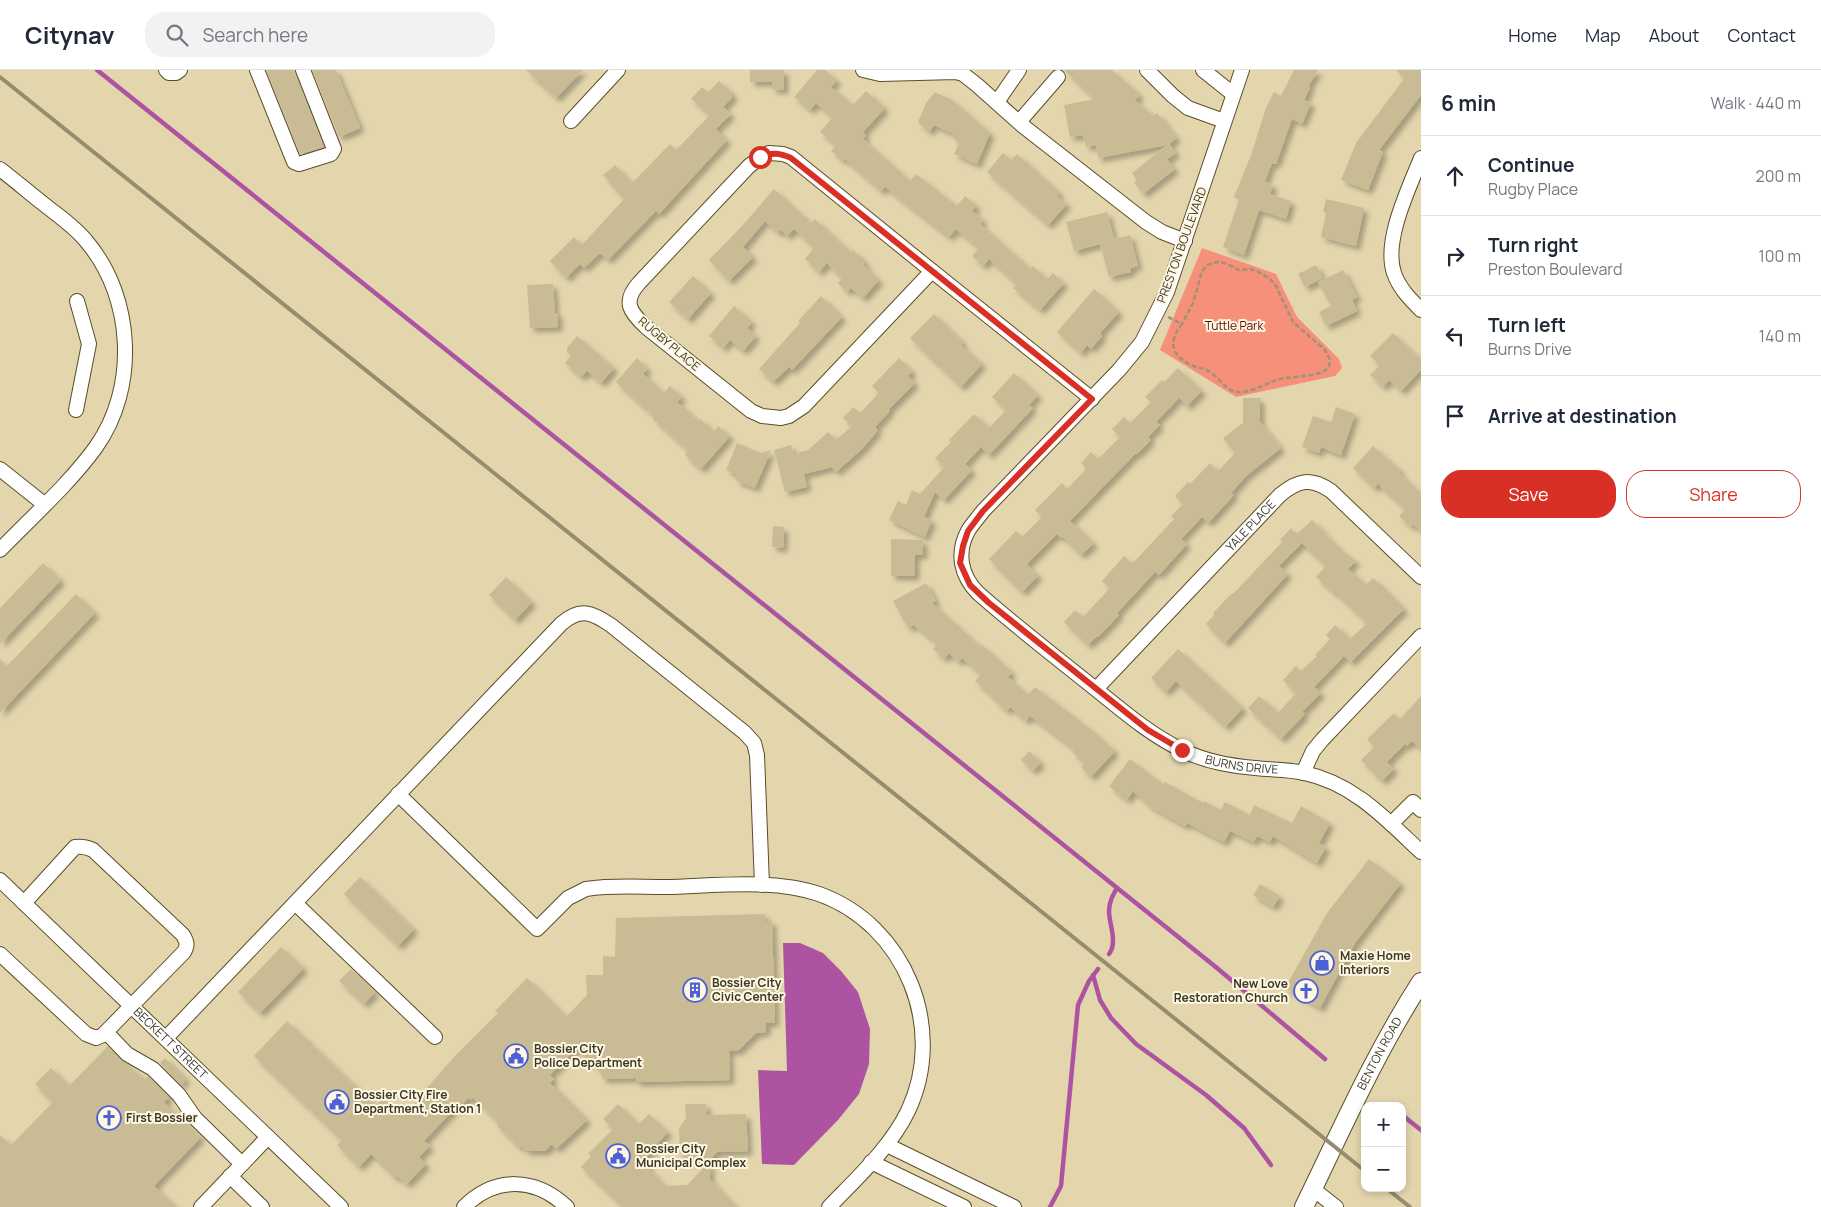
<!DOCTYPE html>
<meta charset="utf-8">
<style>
body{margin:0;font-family:Manrope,sans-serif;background:#f2f2f3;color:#1f2937}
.controls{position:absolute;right:15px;bottom:15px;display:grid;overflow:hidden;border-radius:10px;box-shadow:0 2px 8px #0003}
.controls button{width:45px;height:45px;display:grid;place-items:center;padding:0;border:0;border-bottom:1px solid #e0e1e3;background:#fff;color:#1f2937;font:25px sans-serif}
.stop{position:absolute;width:15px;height:15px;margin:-11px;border:4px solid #d93025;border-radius:50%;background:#fff}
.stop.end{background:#d93025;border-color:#fff;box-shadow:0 1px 5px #0008}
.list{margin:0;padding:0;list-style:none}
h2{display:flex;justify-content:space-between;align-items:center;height:65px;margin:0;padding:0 20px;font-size:21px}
h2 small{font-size:16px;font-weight:400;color:#747a83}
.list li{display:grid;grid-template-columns:32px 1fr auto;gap:15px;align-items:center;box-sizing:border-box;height:80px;padding:0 20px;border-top:1px solid #e0e1e3}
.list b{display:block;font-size:19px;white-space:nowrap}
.list p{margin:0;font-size:16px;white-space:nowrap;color:#747a83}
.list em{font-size:16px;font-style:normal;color:#747a83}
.actions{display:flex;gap:10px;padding:15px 20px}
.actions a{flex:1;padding:11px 0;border:1px solid #d93025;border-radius:20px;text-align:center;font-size:18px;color:#d93025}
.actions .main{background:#d93025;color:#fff}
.icon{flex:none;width:28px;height:28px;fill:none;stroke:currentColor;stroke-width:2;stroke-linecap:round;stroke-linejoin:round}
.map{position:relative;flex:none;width:1421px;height:1137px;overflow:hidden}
header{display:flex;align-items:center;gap:30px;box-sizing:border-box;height:70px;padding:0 25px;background:#fff;border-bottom:1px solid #e0e1e3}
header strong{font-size:24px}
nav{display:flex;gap:28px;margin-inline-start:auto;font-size:18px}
.search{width:350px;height:45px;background:#f2f2f3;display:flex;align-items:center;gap:12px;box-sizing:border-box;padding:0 18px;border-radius:20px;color:#747a83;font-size:19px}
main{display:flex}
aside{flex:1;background:#fff}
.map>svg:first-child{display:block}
.green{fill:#f6907b}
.water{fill:#ad53a2}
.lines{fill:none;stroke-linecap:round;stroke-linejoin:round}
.stream{stroke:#ad53a2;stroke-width:4.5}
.building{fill:#c9bc94;filter:url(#shadow)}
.minor-casing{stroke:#5a4e29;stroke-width:16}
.major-casing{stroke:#5a4e29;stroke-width:20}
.path{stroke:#9d9375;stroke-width:2.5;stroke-dasharray:5 2.5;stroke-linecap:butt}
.minor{stroke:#fff;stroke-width:14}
.major{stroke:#fff;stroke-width:18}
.rail{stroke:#968d6f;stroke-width:4}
.route{stroke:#d93025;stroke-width:6}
.labels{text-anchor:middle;stroke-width:4;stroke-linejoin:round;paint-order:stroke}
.street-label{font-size:12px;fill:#3d3828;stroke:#fef7e2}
.park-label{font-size:12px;fill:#560a00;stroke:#fef7e2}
.poi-label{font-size:12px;font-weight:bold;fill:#3d3828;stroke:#fef7e2;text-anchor:start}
</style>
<header>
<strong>Citynav</strong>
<div class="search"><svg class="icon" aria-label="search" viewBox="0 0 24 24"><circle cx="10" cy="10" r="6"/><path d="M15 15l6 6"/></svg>Search here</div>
<nav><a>Home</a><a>Map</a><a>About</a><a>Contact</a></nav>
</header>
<main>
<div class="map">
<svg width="1421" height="1137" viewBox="0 0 1421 1137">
<defs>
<filter id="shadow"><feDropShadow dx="4.5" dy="4.5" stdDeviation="2.5" flood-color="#0004"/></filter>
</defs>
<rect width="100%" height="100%" fill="#e3d6ad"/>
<path class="green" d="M1202,178L1276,204L1297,247L1339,289L1342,298L1335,306L1236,327L1160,280Z"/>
<path class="water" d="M783,873H800L823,883L841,901L858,922L870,959L869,994L859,1024L838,1050L794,1095L762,1094L758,1000L787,1001Z"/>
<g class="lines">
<g class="stream">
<path d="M97,0L1217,898L1325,989"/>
<path d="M1109,884C1118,872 1109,854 1109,841C1109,832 1113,825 1117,818"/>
<path d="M1093,905L1100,930L1111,948L1136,974L1206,1025L1244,1058L1271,1095"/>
<path d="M1402,1045L1421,1060"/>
<path d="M1050,1137L1061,1116L1078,935L1089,911L1098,899"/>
</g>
</g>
<g class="building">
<path d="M266,0H294L324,77L300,84Z"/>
<path d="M312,0H336L360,58L339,67Z"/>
<path d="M526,0H583L556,28Z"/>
<path d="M750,0H784V20L772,19V12H750Z"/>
<path d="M817,0H825L837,10L831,17L853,35L866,21L885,38L863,62L866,65L863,69L910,111L916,104L957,136L965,126L977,136L972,141L983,150L980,154L1031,199L1033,196L1047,209L1053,203L1064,213L1040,240L1013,218L1017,214L989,189L983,196L972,186L979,178L956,159L949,167L885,117L881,121L845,89L843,91L831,81L836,75L820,62L833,47L816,33L810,40L794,27Z"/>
<path d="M1064,0H1112L1140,25L1135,30L1153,46L1157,43L1177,68L1169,74L1176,83L1167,89L1175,99L1143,124L1134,112L1137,110L1132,103L1167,75L1098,88L1096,75L1086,77L1083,65L1070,67L1064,35L1095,29Z"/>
<path d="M1294,0H1318L1308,17L1310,18L1304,30L1311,33L1302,54L1292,49L1276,94L1272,93L1265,111L1273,115L1270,124L1291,131L1286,149L1259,140L1244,185L1223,177L1239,130L1234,127L1251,85L1266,38L1274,22L1281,26Z"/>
<path d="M1396,0H1421V25L1379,80L1383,82L1368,120L1341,110L1356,73L1404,9Z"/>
<path d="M719,11L732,23V28L723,37L731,44L716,59L727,70L659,144L656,141L608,190L600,183L584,198L580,194L566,208L550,191L574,167L582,175L624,129L603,105L615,95L632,113L670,74L676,80L710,45L691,29L702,17L708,22Z"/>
<path d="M935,22L952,30L990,63L977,94L954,84L959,73L953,68L954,64L934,55L929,62L918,52L926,33Z"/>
<path d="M1003,83L1011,90L1017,84L1060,123L1057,126L1067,134L1048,155L987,102Z"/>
<path d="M774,119L811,153L815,149L851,183L853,180L865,191L863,194L879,210L863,228L851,218L847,222L838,213L842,209L827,193L819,202L805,189L814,178L794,159L787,166L781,160L778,163L765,151L743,177L753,187L729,211L709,190L742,156Z"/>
<path d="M1326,129L1364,138L1356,176L1321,167L1326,143L1323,142Z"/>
<path d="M1107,142L1114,169L1130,165L1138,196L1130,198L1131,202L1109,207L1100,174L1074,181L1066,152Z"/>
<path d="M1316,195L1323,208L1305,217L1298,204Z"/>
<path d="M1343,200L1357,227L1352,230L1357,241L1326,256L1319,242L1331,236L1318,212Z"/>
<path d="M693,206L711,223L688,249L669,232Z"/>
<path d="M553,214L555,243H558V257L530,258L527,215Z"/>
<path d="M1094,219L1119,242L1100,263L1102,266L1091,279L1087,275L1081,283L1057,262Z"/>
<path d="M821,226L842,247L792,300L789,297L773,312L759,299L800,253L798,251Z"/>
<path d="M734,236L752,252L747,258L756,266L743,281L730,270L723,278L709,266Z"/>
<path d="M934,244L963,272L961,275L982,294L961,317L910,268Z"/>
<path d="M1393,263L1421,290V300L1401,321L1389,310L1383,317L1370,305L1380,295L1370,286Z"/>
<path d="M577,266L614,298L601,313L587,301L581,307L565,293L571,286L567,282V278Z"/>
<path d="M637,288L648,299L643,304L664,323L670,316L682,327L677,332L699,351L700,349L714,361L718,356L730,366L701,399L685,385L688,380L653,349L654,346L616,312Z"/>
<path d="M899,288L912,301L908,306L915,313L888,340L890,341L875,357L878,360L863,378L836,402L832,397L804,404L807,417L785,422L774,380L791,375L793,384L808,380L828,362L836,370L852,356L843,348L853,337L860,343L879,323L872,316Z"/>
<path d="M1178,298L1202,321L1187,336L1179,328L1156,352L1160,355L1148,367L1151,370L1137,384L1136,383L1070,451L1094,473L1081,485L1063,467L1061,468L1057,464L1027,494L1038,506L1022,522L989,489L1016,461L1022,467L1042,447L1035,440L1062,413L1067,419L1086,399L1081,393L1091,382L1098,389L1120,367L1112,359L1124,347L1130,353L1151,332L1145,327L1162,310L1164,312Z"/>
<path d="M1014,303L1038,325L1029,335L1033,338L989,385L981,377L965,394L972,400L944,430L935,422L924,447L932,450L925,467L889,450L898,431L906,435L912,420L920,424L944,397L935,388L951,372L949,370L974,344L989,358L1006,340L992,327Z"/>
<path d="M1243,328H1260V352L1281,378L1246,406L1231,423L1234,425L1208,453L1202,447L1181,469L1187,474L1159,505L1155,502L1117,543L1119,545L1098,567L1097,566L1088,575L1064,552L1075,540L1083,547L1110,518L1102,511L1124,486L1132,494L1174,449L1171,446L1183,434L1175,426L1188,412L1190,414L1210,393L1218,401L1235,383L1223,368L1243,353Z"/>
<path d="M1336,337L1355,344L1341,385L1321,377L1319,383L1302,377L1313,346L1331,352Z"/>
<path d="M737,373L761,383L771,380L755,418L735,410L737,405L726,400Z"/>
<path d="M1373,376L1401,401L1399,403L1421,423V462L1413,454L1411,457L1399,446L1405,439L1378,414L1374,418L1353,398Z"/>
<path d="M1312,450L1341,480L1356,491L1348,499L1366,515L1373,508L1404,539L1351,592L1344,586L1314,617L1321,623L1302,642L1305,644L1281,669L1248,638L1259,626L1278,643L1296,623L1283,610L1296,596L1301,601L1317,586L1315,585L1330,569L1326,565L1335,555L1350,569L1367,553L1335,522L1334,523L1316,507L1326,496L1302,473L1279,496L1288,504L1225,573L1206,554L1214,545L1213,543L1232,523L1233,524L1282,472L1280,470L1291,458L1297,464Z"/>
<path d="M773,456L784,457L783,478L772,477Z"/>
<path d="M891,469L923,470V485H915V506H891Z"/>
<path d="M43,493L61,510L0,574V538Z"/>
<path d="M506,507L532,532L515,550L489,525Z"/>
<path d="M926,513L936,531L932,533L981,577L982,575L1012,602L1008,607L1028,625L1035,617L1090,659L1115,681L1091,707L1081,697L1085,693L1072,682L1075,679L1030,646L1026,651L1010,637L1007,641L995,631L996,630L975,611L981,604L962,588L959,592L949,583L944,589L933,579L937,574L914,555L908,558L893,531Z"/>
<path d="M76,524L95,543L0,643V589L7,596Z"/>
<path d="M1178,579L1243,638L1225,657L1176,611L1166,622L1151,608Z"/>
<path d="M1421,626V679L1412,671L1407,676L1405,674L1387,692L1394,699L1382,711L1361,690L1374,677L1367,669L1394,643L1400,649Z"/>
<path d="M1029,681L1041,692L1033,701L1021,690Z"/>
<path d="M1130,689L1164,715L1165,712L1203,733L1204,731L1221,740L1225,732L1250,745L1254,735L1292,753L1301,736L1330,753L1319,773L1326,777L1317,793L1273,766L1270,772L1257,766L1254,772L1230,761L1224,772L1187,753L1185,756L1151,737L1133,721L1127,730L1109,716Z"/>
<path d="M1369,789L1401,813L1355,873L1320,938L1285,918L1327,843Z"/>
<path d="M360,807L414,859L398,876L344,824Z"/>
<path d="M1260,814L1280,826L1273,837L1253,825Z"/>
<path d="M765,844V851H772L775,952L766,953V962L756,963L739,980L729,981L730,1010L636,1012V1008L602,1009L601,1001L577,978L550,1005L554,1009L550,1013L587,1050L556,1079L552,1074L545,1081H527L521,1076L519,1077L497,1056L499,1053L473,1028L471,1030L468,1028L458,1039L456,1037L424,1071L430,1076L419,1087L426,1094L407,1114L397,1106L395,1108L371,1084L359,1097L337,1075L342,1070L254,986L287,951L376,1036L383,1028L403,1046L427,1021L426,1019L453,988L498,943L495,941L527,908L566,947L587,925L586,905H603V886L615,887L616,848Z"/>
<path d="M281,877L304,898L260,943L238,922Z"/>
<path d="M351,899L375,922L364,934L339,911Z"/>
<path d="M108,976L144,1010L148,1006L169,1027L164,1032L201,1067L154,1116L176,1137H0V1065L11,1075L53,1032L35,1014L51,998L69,1016Z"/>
<path d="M165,988L186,1009L181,1015L160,993Z"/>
<path d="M618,1034L639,1054L649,1044L668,1062L647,1085L648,1098L665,1116L687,1115L710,1091V1109L736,1137H623L581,1097L591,1086L588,1084L613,1059L603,1049Z"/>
<path d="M685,1034H706L707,1045L746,1044L748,1081L717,1082L708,1091H683V1083H680L679,1058L686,1048Z"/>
</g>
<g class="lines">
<g class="minor-casing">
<g id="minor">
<path d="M166,0L169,3H176L180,0"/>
<path d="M257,0L294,92L299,94L331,84L334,79L303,0"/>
<path d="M863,0L880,4L956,2L963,4L977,15L1023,56L1146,152L1162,162L1185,171"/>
<path d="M1147,0L1173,26L1188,38L1224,51"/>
<path d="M1203,0L1233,24"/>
<path id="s1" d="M1242,0L1167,222L1142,272L1119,300L983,441C978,448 972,454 968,461C956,483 961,506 978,523C1012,553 1048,581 1083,609C1115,634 1145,662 1182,680C1204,691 1230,696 1255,698C1271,700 1288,699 1304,703C1353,713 1386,749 1421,782"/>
<path d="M997,32L1019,0"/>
<path d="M571,51L618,0"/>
<path d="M1019,52L1058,7"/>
<path d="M769,83L783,84L791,87L932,201L804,336L789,346L781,348L762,346L751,341L646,257C630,242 622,232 639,213L749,96L761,87Z"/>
<path d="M1421,88C1409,118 1383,171 1394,203C1399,218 1410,229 1421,240"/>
<path d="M0,99C17,112 33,126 50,139C63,149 77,159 87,172C134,228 138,318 96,377C70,413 31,448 0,480"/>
<path d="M932,201L1092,329"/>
<path d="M76,340L89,274L77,231"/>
<path d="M0,399L44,434"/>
<path id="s2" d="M1096,619L1280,425C1298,410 1311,407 1331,421L1421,507"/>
<path d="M1303,703L1313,681L1322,670L1421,566"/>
<path d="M398,724L537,859L568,828L586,819C612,815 639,817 665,817C714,816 772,808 819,824C906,855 947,959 908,1041C890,1078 857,1108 829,1137"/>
<path d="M1391,754L1413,732L1421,740"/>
<path id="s3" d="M0,810L341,1137"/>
<path d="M295,833L435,967"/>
<path d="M0,884L86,964L96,968L103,965L184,882C188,875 187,872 183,865L93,780C87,777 83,776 75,777L24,833"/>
<path d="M106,962L127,984L153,999L179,1025L195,1048L242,1094"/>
<path d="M166,968L561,554C580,537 592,542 612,556L745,663L754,673L757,685L762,815"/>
<path d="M887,1075L1014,1137"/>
<path d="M871,1092L964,1137"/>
<path d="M230,1106L262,1137"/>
<path d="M1313,1119L1336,1137"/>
<path d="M201,1137L268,1067"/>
<path d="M464,1137C495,1106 535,1107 567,1137"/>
</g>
</g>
<g class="major-casing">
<g id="major">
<path id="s4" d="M1304,1137C1341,1061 1375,983 1421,912"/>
</g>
</g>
<path class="path" d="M1168,247L1182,254C1166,274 1173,288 1196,297C1201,298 1206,299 1210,302C1220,308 1226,321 1237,322C1251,323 1265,314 1277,310C1292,304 1346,311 1325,280L1293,252L1276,216L1270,209L1257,201L1250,199L1239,200L1225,193L1217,192L1207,195L1202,201L1193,233L1182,254"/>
<use href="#minor" class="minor"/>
<use href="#major" class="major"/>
<g class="rail">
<path d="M0,7L1365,1101"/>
<path d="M1386,1118L1410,1137"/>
</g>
</g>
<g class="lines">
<path class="route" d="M760,87C772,82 780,83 791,88L1092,329L983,441L968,461L963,476L960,493L970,515L989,533L1148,660L1182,680"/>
</g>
<defs>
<g id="shop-ring" transform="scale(1.25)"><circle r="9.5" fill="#fef7e2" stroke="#4e60d6" stroke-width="1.5"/><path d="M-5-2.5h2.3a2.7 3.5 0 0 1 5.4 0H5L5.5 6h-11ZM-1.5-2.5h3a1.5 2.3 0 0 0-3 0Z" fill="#4e60d6"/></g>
<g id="building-ring" transform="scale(1.25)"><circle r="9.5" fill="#fef7e2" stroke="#4e60d6" stroke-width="1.5"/><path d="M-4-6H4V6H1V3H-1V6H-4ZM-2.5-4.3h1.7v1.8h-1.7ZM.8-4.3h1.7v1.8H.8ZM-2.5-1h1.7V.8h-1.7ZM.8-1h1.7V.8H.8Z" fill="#4e60d6"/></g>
<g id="church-ring" transform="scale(1.25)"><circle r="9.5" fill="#fef7e2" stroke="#4e60d6" stroke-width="1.5"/><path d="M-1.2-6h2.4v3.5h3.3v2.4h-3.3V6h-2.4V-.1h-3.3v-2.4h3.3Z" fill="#4e60d6"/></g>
<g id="civic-ring" transform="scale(1.25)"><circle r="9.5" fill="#fef7e2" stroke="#4e60d6" stroke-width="1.5"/><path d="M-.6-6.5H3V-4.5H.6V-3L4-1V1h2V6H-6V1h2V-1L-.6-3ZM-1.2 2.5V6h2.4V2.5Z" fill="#4e60d6"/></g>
</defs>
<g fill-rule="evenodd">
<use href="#shop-ring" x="1322" y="893"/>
<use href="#building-ring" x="695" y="920"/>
<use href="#church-ring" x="1306" y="921"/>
<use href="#civic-ring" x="516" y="986"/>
<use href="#civic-ring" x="337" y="1032"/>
<use href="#church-ring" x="109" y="1048"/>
<use href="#civic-ring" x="618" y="1086"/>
</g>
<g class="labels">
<g class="street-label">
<text transform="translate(1182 175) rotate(-70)" y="4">PRESTON BOULEVARD</text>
<text transform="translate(669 274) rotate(40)" y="4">RUGBY PLACE</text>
<text dy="4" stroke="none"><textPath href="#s2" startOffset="225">YALE PLACE</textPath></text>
<text dy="4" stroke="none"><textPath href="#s1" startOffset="935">BURNS DRIVE</textPath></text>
<text dy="4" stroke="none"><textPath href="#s3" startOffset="236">BECKETT STREET</textPath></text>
<text dy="4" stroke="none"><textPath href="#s4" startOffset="171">BENTON ROAD</textPath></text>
</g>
<g class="park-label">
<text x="1234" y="260">Tuttle Park</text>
</g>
<g class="poi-label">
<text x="1340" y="890">Maxie Home<tspan x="1340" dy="14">Interiors</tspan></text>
<text x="712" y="917">Bossier City<tspan x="712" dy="14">Civic Center</tspan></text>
<text x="1288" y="918" text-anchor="end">New Love<tspan x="1288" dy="14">Restoration Church</tspan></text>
<text x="534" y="983">Bossier City<tspan x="534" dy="14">Police Department</tspan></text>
<text x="354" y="1029">Bossier City Fire<tspan x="354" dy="14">Department, Station 1</tspan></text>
<text x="126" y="1052">First Bossier</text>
<text x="636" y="1083">Bossier City<tspan x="636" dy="14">Municipal Complex</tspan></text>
</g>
</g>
</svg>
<div class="controls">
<button>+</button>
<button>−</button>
</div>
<div class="stop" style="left:760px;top:87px"></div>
<div class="stop end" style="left:1182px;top:680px"></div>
</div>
<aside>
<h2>6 min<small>Walk · 440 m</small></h2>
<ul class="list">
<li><svg class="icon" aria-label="ahead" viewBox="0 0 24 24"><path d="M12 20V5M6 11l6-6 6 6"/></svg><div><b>Continue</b><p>Rugby Place</p></div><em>200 m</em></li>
<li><svg class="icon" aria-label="right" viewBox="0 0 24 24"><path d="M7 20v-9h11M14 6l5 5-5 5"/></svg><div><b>Turn right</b><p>Preston Boulevard</p></div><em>100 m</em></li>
<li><svg class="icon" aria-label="left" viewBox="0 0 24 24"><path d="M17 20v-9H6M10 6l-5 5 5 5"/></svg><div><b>Turn left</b><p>Burns Drive</p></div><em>140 m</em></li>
<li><svg class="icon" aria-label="arrive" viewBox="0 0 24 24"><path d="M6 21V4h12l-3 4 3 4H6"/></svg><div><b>Arrive at destination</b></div></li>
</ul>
<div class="actions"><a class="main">Save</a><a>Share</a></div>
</aside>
</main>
